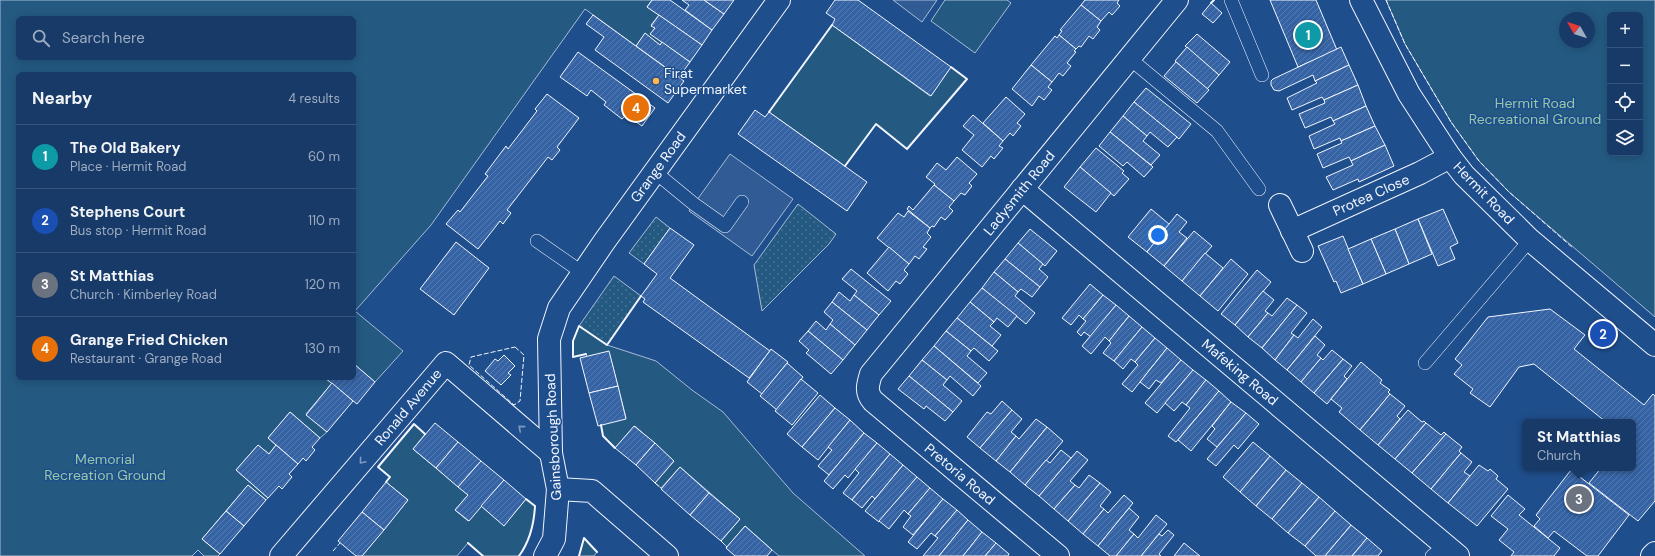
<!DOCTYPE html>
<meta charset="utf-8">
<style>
body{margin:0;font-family:"DM Sans",sans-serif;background:#244571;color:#f1f3f6}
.controls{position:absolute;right:12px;top:12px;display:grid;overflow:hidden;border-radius:6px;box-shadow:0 2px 10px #0003}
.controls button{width:36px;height:36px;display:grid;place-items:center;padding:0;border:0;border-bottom:1px solid #36547d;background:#173a69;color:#f1f3f6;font:20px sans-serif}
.compass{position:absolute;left:1559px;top:12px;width:36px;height:36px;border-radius:50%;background:#173a69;box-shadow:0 2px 10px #0003;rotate:309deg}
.you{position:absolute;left:1158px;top:235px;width:14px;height:14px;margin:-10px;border:3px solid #fff;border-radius:50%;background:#1a73e8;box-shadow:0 0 0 6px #1a73e833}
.badge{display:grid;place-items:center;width:26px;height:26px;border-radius:50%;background:#ffb74d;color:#fff;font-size:13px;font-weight:700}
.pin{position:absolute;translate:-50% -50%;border:2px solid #fff;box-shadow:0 1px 4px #0006}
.popup{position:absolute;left:1522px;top:419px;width:114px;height:52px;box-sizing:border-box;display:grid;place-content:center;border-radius:6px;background:#173a69;filter:drop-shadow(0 1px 3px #0005);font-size:13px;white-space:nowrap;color:#9eadc0}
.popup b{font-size:15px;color:#f1f3f6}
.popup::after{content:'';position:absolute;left:50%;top:100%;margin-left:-8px;border:8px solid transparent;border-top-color:#173a69}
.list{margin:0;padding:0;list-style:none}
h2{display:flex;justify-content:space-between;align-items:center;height:52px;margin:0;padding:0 16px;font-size:17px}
h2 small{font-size:13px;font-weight:400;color:#9eadc0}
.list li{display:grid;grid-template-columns:26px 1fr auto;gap:12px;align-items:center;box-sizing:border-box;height:64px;padding:0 16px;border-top:1px solid #36547d}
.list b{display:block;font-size:15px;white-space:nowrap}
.list p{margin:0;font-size:13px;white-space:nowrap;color:#9eadc0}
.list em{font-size:13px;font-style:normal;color:#9eadc0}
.icon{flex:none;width:22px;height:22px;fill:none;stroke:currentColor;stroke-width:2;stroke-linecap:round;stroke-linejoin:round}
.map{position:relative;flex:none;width:1655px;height:556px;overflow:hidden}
.search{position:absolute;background:#173a69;box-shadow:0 2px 10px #0003;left:16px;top:16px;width:340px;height:44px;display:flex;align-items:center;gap:10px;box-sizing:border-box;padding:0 14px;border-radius:6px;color:#9eadc0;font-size:15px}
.panel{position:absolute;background:#173a69;box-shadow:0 2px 10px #0003;left:16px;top:72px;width:340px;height:308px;border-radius:6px}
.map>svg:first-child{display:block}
.grass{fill:url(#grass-dots);stroke:#a8bbd7}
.green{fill:#245a82;stroke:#a8bbd7;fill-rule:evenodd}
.parking{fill:#305b95;stroke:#a8bbd7}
.building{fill:url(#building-hatch);stroke:#f2f6ff}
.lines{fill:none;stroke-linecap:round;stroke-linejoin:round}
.lane-casing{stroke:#f2f6ff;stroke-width:14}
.street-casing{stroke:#f2f6ff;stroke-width:24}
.secondary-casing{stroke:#f2f6ff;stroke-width:24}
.lane{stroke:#1f4e8c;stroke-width:13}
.street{stroke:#1f4e8c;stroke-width:22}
.secondary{stroke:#1f4e8c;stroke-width:22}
.fence{stroke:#f2f6ff;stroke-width:1;stroke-dasharray:5 2;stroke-linecap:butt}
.wall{stroke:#f2f6ff;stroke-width:2}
.oneway{stroke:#7e9ac0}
.poi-dot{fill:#ffb74d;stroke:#1f4e8c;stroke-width:1.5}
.labels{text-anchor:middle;stroke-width:3;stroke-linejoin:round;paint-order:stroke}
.poi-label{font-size:14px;fill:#f2f6ff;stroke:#1f4e8c;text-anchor:start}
.park-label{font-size:14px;fill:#97c8a6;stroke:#1f4e8c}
.street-label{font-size:14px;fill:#f2f6ff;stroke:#1f4e8c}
</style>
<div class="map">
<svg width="1655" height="556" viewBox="0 0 1655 556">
<defs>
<pattern id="grass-dots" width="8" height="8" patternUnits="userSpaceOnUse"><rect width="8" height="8" fill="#245a82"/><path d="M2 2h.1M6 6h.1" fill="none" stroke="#447295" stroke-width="1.8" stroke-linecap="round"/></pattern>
<pattern id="building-hatch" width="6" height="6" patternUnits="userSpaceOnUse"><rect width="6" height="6" fill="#3563a3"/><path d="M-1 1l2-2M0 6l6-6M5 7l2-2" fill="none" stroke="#537ab1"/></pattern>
</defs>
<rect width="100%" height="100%" fill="#1f4e8c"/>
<g class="grass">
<path d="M798,204L836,234L829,244L762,311L754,265Z"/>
<path d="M656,217L670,228L644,264L629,253Z"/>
<path d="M614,276L641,296L607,345L579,326Z"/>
</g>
<g class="green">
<path d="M0,0H652L647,7L659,15L651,25L655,28L651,34L662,42L660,45L645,34L636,46L585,9L431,225L355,311L403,351L375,382L354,364V74H18V378H325L332,383L306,414L327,432L320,438L290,412L268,438L276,445L269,454L258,445L236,470L268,498L266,500L248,485L202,539L220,554L218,556H204L198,550L192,556H0ZM18,18H354V58H18Z"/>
<path d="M945,0H1007L1011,3L975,53L931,21Z"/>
<path d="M1386,0H1655V317L1509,192L1479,161L1451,122L1405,44ZM1610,15H1640V153H1610ZM1565,18H1589V42H1565Z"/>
<path d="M832,25L930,96L951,67L967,79L907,149L876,124L845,166L769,112Z"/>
<path d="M579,326L607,345L656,361L692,390L723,412L793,493L865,556H779L745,526L727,547L721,541L740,519L680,467L661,488L655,483L674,461L635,426L615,448L603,436L601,425L626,418L609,352L587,357L586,354L573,357V341Z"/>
<path d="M414,424L425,434L413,449L468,495L455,510L468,521L481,506L504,525L526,499L535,506C534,524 530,541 519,556H483L468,543L457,556H362L408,500L386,482L390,477L378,467Z"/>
<path d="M584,538L597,552L594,556H579Z"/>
</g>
<g class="parking">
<path d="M893,0H937L922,22Z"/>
<path d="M730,154L793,199L752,256L689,211Z"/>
</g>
<g class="building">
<path d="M652,0H670L712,30L702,45L647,7Z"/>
<path d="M682,0H704L724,14L712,30L685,10L689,5Z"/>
<path d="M704,0H734L724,14Z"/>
<path d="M835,0H858L951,67L931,96L832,25L835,19L826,13Z"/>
<path d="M1085,0H1119L1117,3L1120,6L1112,15L1109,12L1101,21L1081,5Z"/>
<path d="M1270,0H1316L1337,50L1298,67Z"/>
<path d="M1211,3L1222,13L1213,23L1202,14Z"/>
<path d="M1081,5L1101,21L1097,27L1100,30L1093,39L1089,36L1081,47L1079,46L1076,49L1059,35L1062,31L1060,30Z"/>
<path d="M593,15L684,81L668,103L595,50L604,37L586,24Z"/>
<path d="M659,15L702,45L690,62L650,34L655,28L651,26Z"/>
<path d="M645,33L660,45L662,42L690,62L679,77L636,46Z"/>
<path d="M1197,34L1230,62L1219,75L1185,46Z"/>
<path d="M1059,35L1076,49L1074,51L1076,52L1067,63L1071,66L1063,76L1059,73L1052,82L1031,65L1055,36L1057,38Z"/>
<path d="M1187,47L1219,75L1207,89L1175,61Z"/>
<path d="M1341,47L1349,65L1315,81L1313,75L1279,91L1274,90L1271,85V81L1273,79Z"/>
<path d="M578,52L655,108L642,126L626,115L622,119L604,105L606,102L591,90L587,96L560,77Z"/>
<path d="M1176,62L1209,90L1197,103L1164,76Z"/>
<path d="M1031,65L1052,82L1048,87L1052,90L1044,100L1039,96L1032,106L1012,89Z"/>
<path d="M1349,65L1358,85L1324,100L1322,97L1292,110L1287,98L1317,83L1315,81Z"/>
<path d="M1358,85L1366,106L1333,121L1331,117L1305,128L1299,114L1325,103L1324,100Z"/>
<path d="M1146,88L1191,124L1179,139L1134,102Z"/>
<path d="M547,94L579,118L557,147L560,150L552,160L548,157L507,210L511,213L503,224L500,221L478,249L446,224L458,210L460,212L488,176L485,174L506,146L508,149L537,111L535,109Z"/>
<path d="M1006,97L1025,114L1017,123L1021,126L1013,136L1010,133L1003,141L983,123Z"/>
<path d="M1134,102L1177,137L1168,147L1150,132L1147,136L1123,116Z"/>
<path d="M1366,106L1375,126L1341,141L1340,138L1314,149L1309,136L1335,124L1333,121Z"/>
<path d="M755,110L765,117L769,112L867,182L847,211L738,134Z"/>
<path d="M973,115L1003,141L999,146L1003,148L994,159L991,156L982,167L962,150L974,135L963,126Z"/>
<path d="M1123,116L1147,136L1143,141L1160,155L1151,165L1110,132Z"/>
<path d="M1375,126L1385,145L1351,161L1349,157L1323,168L1317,154L1342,143L1341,141Z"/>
<path d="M1110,132L1153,167L1144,177L1127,162L1123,166L1099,146Z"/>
<path d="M1385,145L1394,166L1359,182L1358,179L1333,190L1326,177L1353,165L1351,161Z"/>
<path d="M1096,148L1124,171L1122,173L1129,179L1114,196L1080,167Z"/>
<path d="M957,157L977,174L969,183L972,186L965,195L961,193L954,201L934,185L935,184L926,177L937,163L946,170Z"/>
<path d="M1080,167L1111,193L1096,212L1064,187Z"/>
<path d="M934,185L954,201L949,207L953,211L945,220L941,217L934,227L932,226L930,228L907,209L909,206L913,210Z"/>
<path d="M1151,209L1169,224L1147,252L1128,237Z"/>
<path d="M1443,209L1458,243L1450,247L1455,259L1438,266L1418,219Z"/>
<path d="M908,211L930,228L927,233L931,237L923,247L927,249L919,259L915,256L909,264L877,238L898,213L904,217Z"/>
<path d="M1177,214L1187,222L1179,232L1187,238L1164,266L1147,252Z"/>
<path d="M1418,219L1432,254L1409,264L1395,229Z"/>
<path d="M670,228L694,245L670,278L770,351L749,378L643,302L645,299L641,296L657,274L644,264Z"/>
<path d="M1030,229L1057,251L1045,266L1018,243Z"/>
<path d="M1395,229L1409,264L1386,274L1371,239Z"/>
<path d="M1194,231L1212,246L1182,281L1164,266Z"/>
<path d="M1343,236L1363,284L1341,293L1336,281L1334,282L1318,246Z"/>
<path d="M1371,239L1386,274L1363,284L1348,249Z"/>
<path d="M456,242L489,268L454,315L420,289Z"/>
<path d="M1018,243L1043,264L1039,269L1048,277L1040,287L1005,259Z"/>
<path d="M889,247L909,264L904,270L908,274L900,284L896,281L888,291L867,273Z"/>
<path d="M1205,253L1223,268L1200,296L1182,281Z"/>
<path d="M1005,259L1040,287L1032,297L1021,289L1018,292L994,272Z"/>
<path d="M1231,259L1248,274L1218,311L1200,296Z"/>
<path d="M851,269L891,301L879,315L854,295L857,291L842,279Z"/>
<path d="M1257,270L1271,282L1235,325L1221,314Z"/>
<path d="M994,272L1018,292L1015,296L1035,313L1026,324L982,288Z"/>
<path d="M1090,284L1103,295L1083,319L1079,315L1071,325L1062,318Z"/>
<path d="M982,288L1017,316L1008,327L997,318L994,322L970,302Z"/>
<path d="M1263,291L1274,300L1265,311L1268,313L1248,337L1235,325Z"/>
<path d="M839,292L850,301L854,295L879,315L867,330L832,302Z"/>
<path d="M1103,295L1116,305L1091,337L1084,332L1081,336L1077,332L1086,321L1083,319Z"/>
<path d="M1287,298L1297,305L1262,348L1248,337L1268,313L1272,316Z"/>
<path d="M832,302L867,330L855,345L830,324L833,320L824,312Z"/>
<path d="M970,302L994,322L990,326L1001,335L992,346L957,318Z"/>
<path d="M1116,305L1129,316L1109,341L1105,337L1091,354L1082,346Z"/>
<path d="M1297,305L1307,313L1291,333L1294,335L1275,360L1262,348Z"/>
<path d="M1550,309L1585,335L1574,349L1644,405L1653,394L1655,396V501L1638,521L1589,483L1601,468H1633V422H1606L1534,364L1519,367L1490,407L1470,393L1473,389L1454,374L1462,365L1455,359L1488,317Z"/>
<path d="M1129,316L1142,327L1114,361L1103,353L1111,343L1109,341Z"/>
<path d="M957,318L998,351L989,361L974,348L971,351L946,331Z"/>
<path d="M1313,319L1322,327L1287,370L1275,360L1294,335L1298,338Z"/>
<path d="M816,321L826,330L830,324L855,345L843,360L808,331Z"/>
<path d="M1142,327L1155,338L1135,362L1131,359L1123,369L1114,361Z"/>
<path d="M808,331L843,360L831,374L806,353L809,350L799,341Z"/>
<path d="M946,331L971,351L967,356L987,373L978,383L934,346Z"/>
<path d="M1315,336L1325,345L1317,355L1321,358L1301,382L1287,370Z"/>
<path d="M1155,338L1167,348L1132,392L1122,384L1138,365L1135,362Z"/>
<path d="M934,346L981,386L973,396L950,376L947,380L922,360Z"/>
<path d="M1167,348L1181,360L1161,383L1156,380L1149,389L1140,382Z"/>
<path d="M771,349L788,362L762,394L747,382Z"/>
<path d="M1332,350L1343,359L1314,393L1301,382L1321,358L1323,360Z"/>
<path d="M609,351L618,386L589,393L580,358Z"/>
<path d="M504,355L515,366L508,373L511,375L501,385L485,371L495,359L498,361Z"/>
<path d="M1343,359L1352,366L1344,376L1347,379L1327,404L1314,393Z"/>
<path d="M922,360L947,380L943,385L962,401L953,412L909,376Z"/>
<path d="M1181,360L1193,370L1157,413L1145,403Z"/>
<path d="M1361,362L1382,380L1380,383L1390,390L1388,392L1390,394L1360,430L1339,412L1342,408L1331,399Z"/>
<path d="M787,363L803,377L777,410L760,396Z"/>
<path d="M354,364L375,382L357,404L325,378H354Z"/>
<path d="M1193,370L1206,380L1186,405L1182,402L1174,411L1165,403Z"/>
<path d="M909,376L953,412L945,421L926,406L924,409L898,389Z"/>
<path d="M801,379L818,393L792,425L775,411Z"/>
<path d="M1206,380L1219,391L1176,442L1168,436L1190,408L1186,405Z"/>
<path d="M332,383L353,401L327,432L306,415Z"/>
<path d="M618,386L626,419L598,426L589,393Z"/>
<path d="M1219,391L1231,402L1191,451L1178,440Z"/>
<path d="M1390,394L1405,406L1397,416L1400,419L1378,445L1360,430Z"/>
<path d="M820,395L835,408L802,447L787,434Z"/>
<path d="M1002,401L1012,410L980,448L967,437L987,412L991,414Z"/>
<path d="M1231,402L1246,413L1217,447L1207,439L1215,429L1212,426Z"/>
<path d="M835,408L850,420L818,460L802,447Z"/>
<path d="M1012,410L1022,419L1011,432L1016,436L996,461L980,448Z"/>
<path d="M1408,410L1422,422L1424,421L1426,423L1395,459L1378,445Z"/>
<path d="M290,412L320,438L312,447L315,450L306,461L303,458L298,464L268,438Z"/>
<path d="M1246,413L1259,424L1238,449L1234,445L1216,466L1207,459Z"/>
<path d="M1036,419L1047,427L1010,472L996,461L1016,436L1019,439Z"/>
<path d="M850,420L864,433L829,475L818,466L832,450L828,447Z"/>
<path d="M435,423L458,442L436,468L413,449Z"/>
<path d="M1426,423L1441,435L1444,432L1446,434L1412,473L1395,459Z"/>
<path d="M634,426L655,443L636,465L615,448Z"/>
<path d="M1047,427L1063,441L1025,485L1010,472Z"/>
<path d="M864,433L877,443L848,478L845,475L833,489L824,481Z"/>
<path d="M1446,434L1462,447L1459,451L1461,453L1431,489L1412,473Z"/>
<path d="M458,442L481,461L458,487L436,468Z"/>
<path d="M1253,442L1270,456L1240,492L1223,477Z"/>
<path d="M655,443L674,461L655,483L636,465Z"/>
<path d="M877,443L890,454L852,500L843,493L859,473L855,469Z"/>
<path d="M258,445L269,454L276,445L298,464L289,474L292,477L282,489L279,486L268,498L236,470Z"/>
<path d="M1061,450L1071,458L1039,496L1025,485L1046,460L1050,463Z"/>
<path d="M1077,451L1088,460L1070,481L1075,485L1054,509L1039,496Z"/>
<path d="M1461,453L1472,462L1464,472L1470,476L1448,503L1431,489Z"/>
<path d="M890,454L903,465L875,499L872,496L862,508L852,500Z"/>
<path d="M1270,456L1286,470L1256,506L1240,492Z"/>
<path d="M481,461L504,480L469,521L455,510L468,495L458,487Z"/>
<path d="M903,465L917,477L879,522L865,511Z"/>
<path d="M1479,465L1488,471L1490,469L1498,476L1496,479L1508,489L1477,526L1448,503Z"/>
<path d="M680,467L709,493L690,515L661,489Z"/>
<path d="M1286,470L1302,483L1272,519L1256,506Z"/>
<path d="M1571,470L1629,515L1598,556H1587L1554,531L1548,538L1534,526L1540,519L1536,515Z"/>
<path d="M1089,475L1100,483L1068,521L1054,509L1075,485L1079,488Z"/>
<path d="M917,477L930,488L908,514L904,510L889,529L879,521Z"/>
<path d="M504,480L526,499L504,526L481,506Z"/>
<path d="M386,482L408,500L384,530L362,512Z"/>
<path d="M1100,483L1111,492L1100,506L1104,509L1083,534L1068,521Z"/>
<path d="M1302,483L1319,497L1288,533L1272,519Z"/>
<path d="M248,485L266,500L244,526L226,511Z"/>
<path d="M930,488L943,499L913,535L903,527L911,516L908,514Z"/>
<path d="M709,493L740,519L721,541L690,515Z"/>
<path d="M1124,495L1133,503L1098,546L1083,534L1104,509L1108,513Z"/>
<path d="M1508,495L1525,509L1519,515L1560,548L1554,556H1511L1514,552L1499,540L1508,529L1491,516Z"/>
<path d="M1319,497L1335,511L1305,546L1288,533Z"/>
<path d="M943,499L957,510L935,536L931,533L917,549L908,542Z"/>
<path d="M1129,508L1139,517L1129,530L1134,534L1116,556H1110L1098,546Z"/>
<path d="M957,510L968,520L939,556H923L938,538L935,536Z"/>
<path d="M226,511L244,526L220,554L202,539Z"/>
<path d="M1335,511L1351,525L1325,556H1316L1305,546Z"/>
<path d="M362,512L384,530L362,556H356L338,541Z"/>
<path d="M1156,515L1167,524L1141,556H1116L1134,534L1138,538Z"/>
<path d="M968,520L982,532L963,556H939Z"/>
<path d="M1351,525L1367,538L1352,556H1325Z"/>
<path d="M745,526L772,550L767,556H735L726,548Z"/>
<path d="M1168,530L1174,535L1159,554L1161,556H1141L1159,534L1162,536Z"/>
<path d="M982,532L996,543L985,556H963Z"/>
<path d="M1367,538L1382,551L1378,556H1352Z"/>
<path d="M996,543L1009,554L1008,556H985Z"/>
<path d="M1184,543L1200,556H1174Z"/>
</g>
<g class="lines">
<g class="lane-casing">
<g id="lane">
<path d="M1231,0L1262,75"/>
<path d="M1129,58L1217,131L1259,189"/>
<path d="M655,172L694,204L725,226L742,202"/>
<path d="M537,241L583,273"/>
<path d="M1425,363L1530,240"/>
<path d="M1432,556L1446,545"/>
</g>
</g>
<g class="street-casing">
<g id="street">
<path d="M1022,189L1458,556"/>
<path d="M1280,205L1302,251"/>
<path d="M1292,231L1420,173L1450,157"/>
<path d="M558,489L592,491L667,556"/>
<path d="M281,556L446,363L551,453"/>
<path d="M545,556L554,539L558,489L551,453L549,339L559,308L604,242L779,0"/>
<path d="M1058,556L873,401C865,392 868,384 871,374L1177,0"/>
<path d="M1652,556L1655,553"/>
</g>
</g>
<g class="secondary-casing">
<path id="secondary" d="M1361,0L1409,94L1450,157L1464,175L1530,240L1655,345"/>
</g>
<use href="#lane" class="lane"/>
<use href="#street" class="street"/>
<use href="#secondary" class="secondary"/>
<g class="fence">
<path d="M1386,0L1405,44L1451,122L1479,161L1509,192L1573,248"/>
<path d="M515,347L524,355L520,401L514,405L469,365L471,357Z"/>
<path d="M655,483L661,488"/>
<path d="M721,541L727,547"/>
<path d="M333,551L340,543"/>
</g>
<g class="wall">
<path d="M1211,3L1214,0"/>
<path d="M769,112L832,25"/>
<path d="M845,166L876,124L907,149L967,79L951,67"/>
<path d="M586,354L573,357V341L579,326L607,345L641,296"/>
<path d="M601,425L603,436L615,448"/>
<path d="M386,482L390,477L378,467L414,424L425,434"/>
<path d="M468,543L483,556"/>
<path d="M519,556C530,541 534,524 535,506L526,499"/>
<path d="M579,556L584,538L597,552"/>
</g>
</g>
<defs><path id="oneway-chevron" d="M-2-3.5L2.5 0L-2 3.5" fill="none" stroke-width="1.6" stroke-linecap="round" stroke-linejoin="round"/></defs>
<g class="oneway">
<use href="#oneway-chevron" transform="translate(521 428) rotate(-140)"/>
<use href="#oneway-chevron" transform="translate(362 461) rotate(130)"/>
</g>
<circle class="poi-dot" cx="656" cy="81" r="4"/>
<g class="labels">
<g class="poi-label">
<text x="664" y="78">Firat<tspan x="664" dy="16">Supermarket</tspan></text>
</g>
<g class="park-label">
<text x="1535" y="108">Hermit Road<tspan x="1535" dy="16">Recreational Ground</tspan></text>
<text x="105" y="464">Memorial<tspan x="105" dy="16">Recreation Ground</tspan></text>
</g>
<g class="street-label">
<text transform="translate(658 167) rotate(-54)" y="5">Grange Road</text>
<text transform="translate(1019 193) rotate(-51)" y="5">Ladysmith Road</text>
<text transform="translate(1484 193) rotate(46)" y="5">Hermit Road</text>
<text transform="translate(1371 195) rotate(-24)" y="5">Protea Close</text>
<text transform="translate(1240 372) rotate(40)" y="5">Mafeking Road</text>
<text transform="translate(408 407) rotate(-50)" y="5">Ronald Avenue</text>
<text transform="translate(553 437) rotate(-93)" y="5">Gainsborough Road</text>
<text transform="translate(960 474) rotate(40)" y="5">Pretoria Road</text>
</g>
</g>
</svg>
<div class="controls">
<button>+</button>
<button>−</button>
<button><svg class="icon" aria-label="locate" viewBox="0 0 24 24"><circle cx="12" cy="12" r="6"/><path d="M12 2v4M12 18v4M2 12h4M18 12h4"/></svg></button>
<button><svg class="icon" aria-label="layers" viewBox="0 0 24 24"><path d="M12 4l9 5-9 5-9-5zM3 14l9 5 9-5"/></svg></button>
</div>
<svg class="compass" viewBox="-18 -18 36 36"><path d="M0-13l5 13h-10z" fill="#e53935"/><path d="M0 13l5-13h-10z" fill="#9eadc0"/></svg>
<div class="you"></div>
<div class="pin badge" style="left:1308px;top:35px;background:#0f9aa8">1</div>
<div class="pin badge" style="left:1603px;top:334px;background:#1a4fb4">2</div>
<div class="pin badge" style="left:1579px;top:499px;background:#6b7280">3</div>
<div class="popup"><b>St Matthias</b>Church</div>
<div class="pin badge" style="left:636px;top:108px;background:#e8710a">4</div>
<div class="search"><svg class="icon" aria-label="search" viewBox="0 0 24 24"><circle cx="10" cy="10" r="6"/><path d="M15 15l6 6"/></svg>Search here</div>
<section class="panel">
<h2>Nearby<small>4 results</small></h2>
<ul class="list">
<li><span class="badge" style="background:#0f9aa8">1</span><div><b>The Old Bakery</b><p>Place · Hermit Road</p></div><em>60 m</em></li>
<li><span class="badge" style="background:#1a4fb4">2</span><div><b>Stephens Court</b><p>Bus stop · Hermit Road</p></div><em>110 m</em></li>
<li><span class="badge" style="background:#6b7280">3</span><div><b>St Matthias</b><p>Church · Kimberley Road</p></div><em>120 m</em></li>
<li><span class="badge" style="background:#e8710a">4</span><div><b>Grange Fried Chicken</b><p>Restaurant · Grange Road</p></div><em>130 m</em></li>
</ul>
</section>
</div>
